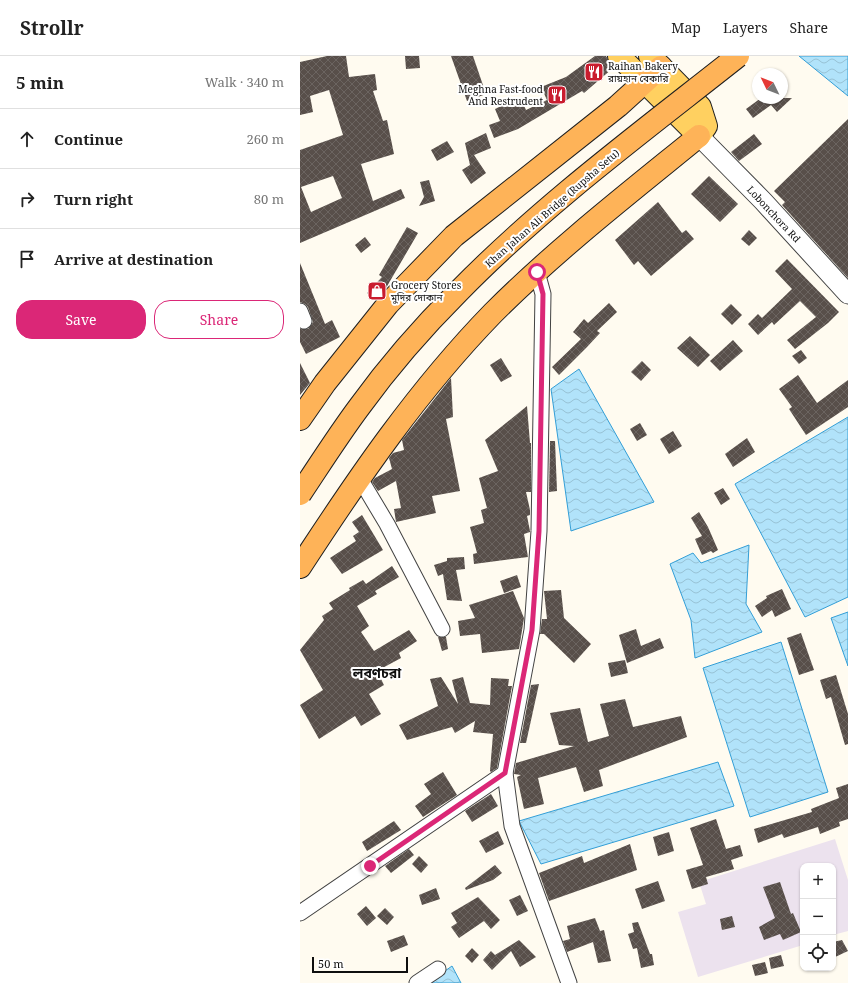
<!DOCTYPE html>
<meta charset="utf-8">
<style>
body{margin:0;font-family:"Noto Serif","Noto Sans Bengali",serif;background:#f2f2f2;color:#222}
.controls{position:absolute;right:12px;bottom:12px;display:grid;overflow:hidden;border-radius:8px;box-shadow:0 1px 3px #0004}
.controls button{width:36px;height:36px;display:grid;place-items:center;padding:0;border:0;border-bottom:1px solid #e0e0e0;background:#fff;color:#222;font:20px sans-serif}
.compass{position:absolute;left:452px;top:12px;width:36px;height:36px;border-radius:50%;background:#fff;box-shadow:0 1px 3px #0004;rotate:313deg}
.scale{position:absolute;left:12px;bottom:10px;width:96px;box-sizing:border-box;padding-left:4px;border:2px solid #0f0f0f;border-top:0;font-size:11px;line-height:14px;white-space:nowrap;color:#0f0f0f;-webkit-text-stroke:3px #fff;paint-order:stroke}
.stop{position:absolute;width:12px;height:12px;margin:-9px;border:3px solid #db2777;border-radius:50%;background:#fff}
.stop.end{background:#db2777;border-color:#fff;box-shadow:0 1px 4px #0008}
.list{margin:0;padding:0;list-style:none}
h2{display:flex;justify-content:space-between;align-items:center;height:52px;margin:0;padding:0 16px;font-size:17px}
h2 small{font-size:13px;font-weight:400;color:#767676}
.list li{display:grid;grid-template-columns:26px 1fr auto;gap:12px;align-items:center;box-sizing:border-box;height:60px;padding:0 16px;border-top:1px solid #e0e0e0}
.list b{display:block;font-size:15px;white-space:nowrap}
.list em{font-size:13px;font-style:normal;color:#767676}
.actions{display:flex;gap:8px;padding:12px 16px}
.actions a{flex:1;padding:9px 0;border:1px solid #db2777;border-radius:16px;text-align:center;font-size:14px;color:#db2777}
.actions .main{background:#db2777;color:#fff}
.icon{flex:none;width:22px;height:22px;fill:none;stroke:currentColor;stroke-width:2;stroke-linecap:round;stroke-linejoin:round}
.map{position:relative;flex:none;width:548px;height:927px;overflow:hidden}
header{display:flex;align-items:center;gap:24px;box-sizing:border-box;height:56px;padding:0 20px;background:#fff;border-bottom:1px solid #e0e0e0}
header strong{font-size:19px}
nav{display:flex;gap:22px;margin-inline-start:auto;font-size:14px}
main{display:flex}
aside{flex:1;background:#fff}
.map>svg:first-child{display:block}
.industrial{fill:#ece2ee}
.water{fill:url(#water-waves);stroke:#339ed6}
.building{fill:url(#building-cross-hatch);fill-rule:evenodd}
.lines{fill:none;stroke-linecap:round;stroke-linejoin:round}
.minor-casing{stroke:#424242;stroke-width:17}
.tertiary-casing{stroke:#424242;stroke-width:21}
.primary-casing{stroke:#202020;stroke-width:24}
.trunk-casing{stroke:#202020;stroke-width:24}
.minor{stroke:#fff;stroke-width:15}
.tertiary{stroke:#fff;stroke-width:19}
.primary{stroke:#ffd060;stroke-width:22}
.trunk{stroke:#feb358;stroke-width:22}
.trunk-bridge-casing{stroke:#202020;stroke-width:24;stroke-linecap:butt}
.trunk-bridge{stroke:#feb358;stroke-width:22}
.route{stroke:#db2777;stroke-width:5}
.labels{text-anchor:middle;stroke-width:4;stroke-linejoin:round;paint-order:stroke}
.poi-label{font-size:10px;fill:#0f0f0f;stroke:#fff;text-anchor:start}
.street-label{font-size:10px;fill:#0f0f0f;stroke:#fff}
.district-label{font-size:14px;font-weight:bold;fill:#0f0f0f;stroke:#fff}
</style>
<header>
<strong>Strollr</strong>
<nav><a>Map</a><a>Layers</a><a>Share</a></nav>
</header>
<main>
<aside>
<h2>5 min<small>Walk · 340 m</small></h2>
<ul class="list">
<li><svg class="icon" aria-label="ahead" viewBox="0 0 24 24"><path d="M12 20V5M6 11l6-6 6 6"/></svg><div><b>Continue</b></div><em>260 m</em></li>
<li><svg class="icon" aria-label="right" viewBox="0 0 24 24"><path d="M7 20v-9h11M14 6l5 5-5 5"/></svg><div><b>Turn right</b></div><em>80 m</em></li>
<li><svg class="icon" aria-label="arrive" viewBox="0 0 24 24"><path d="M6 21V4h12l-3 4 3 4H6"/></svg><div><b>Arrive at destination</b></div></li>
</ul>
<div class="actions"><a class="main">Save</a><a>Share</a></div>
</aside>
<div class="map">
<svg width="548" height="927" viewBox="0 0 548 927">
<defs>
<pattern id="water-waves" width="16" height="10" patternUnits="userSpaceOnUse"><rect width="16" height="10" fill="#b1e3fa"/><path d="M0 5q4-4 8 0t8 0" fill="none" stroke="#97c2d5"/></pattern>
<pattern id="building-cross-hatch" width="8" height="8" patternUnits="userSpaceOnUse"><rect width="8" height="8" fill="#584f4a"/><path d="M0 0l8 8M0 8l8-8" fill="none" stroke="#6b6460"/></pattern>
</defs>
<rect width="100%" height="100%" fill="#fffbf0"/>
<path class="industrial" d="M535,783L548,824V875L533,879V810H503V889L398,921L378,856L406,848L399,826Z"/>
<g class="water">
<path d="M499,0H548V40Z"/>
<path d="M279,313L354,446L271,475L251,333Z"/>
<path d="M548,361V541L505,561L435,428Z"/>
<path d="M449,489L446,548L462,576L395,602L391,564L370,508L393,497L401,507Z"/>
<path d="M548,556V610L531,562Z"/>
<path d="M481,586L528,736L450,761L403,612Z"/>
<path d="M418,706L434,750L241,808L219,765Z"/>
<path d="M152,910L161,927H128Z"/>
</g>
<g class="building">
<path d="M27,0H46L49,21L75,18L77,34L73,35L83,65L87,64L94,98L61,108L73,145L101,133L105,142L0,187V94L43,79L29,34L10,40L13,56L0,59V6ZM33,120L42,142L11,156L1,131Z"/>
<path d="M105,0H119L120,12L106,13Z"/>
<path d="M151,0H173L186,38L167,45Z"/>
<path d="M295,0H306L313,12L284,37L282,35L218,73L194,82L189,69L200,65L195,53L220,41L226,54L247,44L241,31L266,21Z"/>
<path d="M461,42H492L477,56L471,49L453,62L446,53Z"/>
<path d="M548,63V222L482,149L485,146L474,135Z"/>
<path d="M186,77L191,92L174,99L186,117L171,128L162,114L170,109L165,87Z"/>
<path d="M454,78L462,88L439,105L431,96Z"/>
<path d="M147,85L154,96L137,105L131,94Z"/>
<path d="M409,120L438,148L420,166L391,138Z"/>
<path d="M129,124L135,145L119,150L124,141L120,126Z"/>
<path d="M358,146L382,177L386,174L394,183L351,220L338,205L334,209L315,184Z"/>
<path d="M107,171L118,177L86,232L75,244L67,237L82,221L79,219Z"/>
<path d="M449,174L457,182L449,190L441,183Z"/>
<path d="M65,181L71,189L61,197L55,189Z"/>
<path d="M487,203L539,256L528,267L495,293L487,284L516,261L500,245L474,269L472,266L458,279L448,268L458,258L462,262L492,233L475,215Z"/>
<path d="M0,207L25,268L32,264L40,281L6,298L0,286V273H8L13,266L8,251L5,248L0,246Z"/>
<path d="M309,247L317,256L297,275L300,277L287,291L259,319L252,311L281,283L273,276L284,263L288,267Z"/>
<path d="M431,248L442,259L432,269L421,258Z"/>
<path d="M390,280L410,299L398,311L377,292Z"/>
<path d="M433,284L443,295L420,315L410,305Z"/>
<path d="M501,294L507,302L499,308L492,300Z"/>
<path d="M201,302L212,320L201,326L190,309Z"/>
<path d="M342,305L351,314L341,325L331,316Z"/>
<path d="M0,307L10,327L0,339Z"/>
<path d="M498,319L517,347L548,324V351L506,379L489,353L492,351L479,333Z"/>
<path d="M151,322L153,361L146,363L160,435L132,440L136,457L96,466L94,453L101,452L96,425L78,435L72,426L75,422L92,413L89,402L93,397L104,394L102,384Z"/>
<path d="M227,350L230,387H231V436H226L230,454V459L227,460L230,475V476L224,478L228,501L174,508L173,498L177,497L170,471L184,467L181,454L187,452L179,422L198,415L185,384Z"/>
<path d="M340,367L347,379L337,385L330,373Z"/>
<path d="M373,375L382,390L369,398L360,383Z"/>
<path d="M447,382L455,396L433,411L425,398Z"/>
<path d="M250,385H255L257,435L249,436Z"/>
<path d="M423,432L430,443L421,449L414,437Z"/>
<path d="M399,456L408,471L418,494L413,497L411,495L402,499L395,483L402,480L391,462Z"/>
<path d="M62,459L83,494L42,518L30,502L56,485L53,480L59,476L52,466Z"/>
<path d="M164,501L165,513L156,514L162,545L147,544L143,518L138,520L134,509L147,505V502Z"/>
<path d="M92,510L99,521L75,535L77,538L57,550L69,570L61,576L74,595L109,574L117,585L99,597L101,602L77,615L84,629L69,638L81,658L61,670L55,660L19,683L0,649L23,634L0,594L24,564L22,560L33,553L29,547L50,534L49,532L63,524L66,528Z"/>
<path d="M217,519L221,531L204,537L200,525Z"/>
<path d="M482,533L491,553L475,561L472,554L462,561L455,550L467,542L466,540Z"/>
<path d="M261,534L264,562L291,588L274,607L244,578H240L242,563H247L244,535Z"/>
<path d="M213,535L224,562L219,593L182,597L180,578L160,580L158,565L175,562L169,549Z"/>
<path d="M336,573L341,590L360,582L364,592L327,607L319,579Z"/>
<path d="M501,577L514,614L499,619L487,582Z"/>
<path d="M138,581H146L148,593L142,595Z"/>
<path d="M325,604L328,617L311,621L308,607Z"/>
<path d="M536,619L548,658V688L545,689L531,641L526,643L520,624Z"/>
<path d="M141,621L158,648L152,624L163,621L170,647L190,649L191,622L209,623L208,630H212L197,712L191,716L190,715L193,678L173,676L175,665L155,677L152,671L107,684L99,669L138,650L130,623Z"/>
<path d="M239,628L226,687H220L231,629Z"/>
<path d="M325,643L333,671L381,660L387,681L299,714L303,730L284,736L276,711L238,722L244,748L224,753L217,721L221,719L214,718L216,707L274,690L259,689L250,657L280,652L288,686L309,680L300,648Z"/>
<path d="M143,716L157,739L123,761L115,750L131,738L124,728Z"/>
<path d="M548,728V763L539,766L540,770L520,778L518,771L484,782L482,778L458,787L454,773L512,756L511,753L539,742L536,732Z"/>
<path d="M191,738L198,750L172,766L165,755Z"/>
<path d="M416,763L426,793L440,789L443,800L431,804L434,813L406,821L408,828L392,833L386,814L403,809L390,772Z"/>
<path d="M94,765L101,774L67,795L62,786Z"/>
<path d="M198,775L204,788L186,797L179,785Z"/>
<path d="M369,776L374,795L358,800L353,781Z"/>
<path d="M330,788L337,814L249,845L239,817L282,800L284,807Z"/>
<path d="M109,793L114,799L91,817L85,810Z"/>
<path d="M119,800L128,809L121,817L112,808Z"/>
<path d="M195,809L202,817L193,824L166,834L165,832Z"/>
<path d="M358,825L365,845L342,853L335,833Z"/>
<path d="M480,826L491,858L493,857L501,876L483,884L480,878L464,884L459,871L475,862L463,831Z"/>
<path d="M136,832L140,843L122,849L119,839Z"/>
<path d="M220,839L228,855L217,860L209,844Z"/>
<path d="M178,841L200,864L191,873L184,865L159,882L151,871L157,867L151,857Z"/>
<path d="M66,850L76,862L67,870L57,858Z"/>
<path d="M85,852L94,861L87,869L77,860Z"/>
<path d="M432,860L435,871L422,874L420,863Z"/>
<path d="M295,862L300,875L304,874L311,905L298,907L293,886L267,896L263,885L270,883L267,870Z"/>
<path d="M338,866L350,898H352L354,909L341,912L337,892L333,893L328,878L334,876L332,867Z"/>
<path d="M104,879L108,889L91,896L87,885Z"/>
<path d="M219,884L236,901L220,911L211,895L192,914L183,904L191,895L195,899Z"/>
<path d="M542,884L548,895L533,902V886Z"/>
<path d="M172,892L179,899L172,907L165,900Z"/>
<path d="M481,899L484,910L471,913L469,902Z"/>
<path d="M465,906L468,917L455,920L452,909Z"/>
</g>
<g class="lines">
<g class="minor-casing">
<g id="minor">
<path d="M237,216L243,238L239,475L232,574L205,717L212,770L269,927"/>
<path d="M0,255L4,265"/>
<path d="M59,421L87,468L142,573"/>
<path d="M0,857L205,717"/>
<path d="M117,927L138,913"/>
</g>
</g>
<g class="tertiary-casing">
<path id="tertiary" d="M399,80L463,145L548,238"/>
</g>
<g class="primary-casing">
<path id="primary" d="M319,0L399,80L406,70L400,51L350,0"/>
</g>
<g class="trunk-casing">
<g id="trunk">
<path d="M0,363L25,327L88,248L154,180L318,50L361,11"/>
<path d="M0,511C58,422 118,334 193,257C257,193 329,137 399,80"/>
</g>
</g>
<use href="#minor" class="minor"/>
<use href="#tertiary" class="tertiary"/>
<use href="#primary" class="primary"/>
<use href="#trunk" class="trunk"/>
<g class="trunk-bridge-casing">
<path id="trunk-bridge" d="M0,438C20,408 39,378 60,350C89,310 123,271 158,236C243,149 342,76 438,0"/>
</g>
<use href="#trunk-bridge" class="trunk-bridge"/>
</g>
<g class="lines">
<path class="route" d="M70,810L205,717L232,574L239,475L243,238L237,216"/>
</g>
<defs>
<g id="restaurant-square" transform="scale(1)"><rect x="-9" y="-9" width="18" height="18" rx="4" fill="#c91c2e" stroke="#fff"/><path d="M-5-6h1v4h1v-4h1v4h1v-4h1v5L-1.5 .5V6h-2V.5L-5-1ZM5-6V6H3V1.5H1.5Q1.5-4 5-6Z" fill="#fff"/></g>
<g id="shop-square" transform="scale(1)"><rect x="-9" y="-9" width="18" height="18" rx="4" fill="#c91c2e" stroke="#fff"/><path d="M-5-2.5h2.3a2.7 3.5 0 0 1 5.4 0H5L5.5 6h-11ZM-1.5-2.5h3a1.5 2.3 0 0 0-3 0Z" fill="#fff"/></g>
</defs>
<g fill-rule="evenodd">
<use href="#restaurant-square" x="294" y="16"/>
<use href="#restaurant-square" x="257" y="39"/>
<use href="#shop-square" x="77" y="235"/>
</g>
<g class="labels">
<g class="poi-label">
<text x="308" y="14">Raihan Bakery<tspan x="308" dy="12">রায়হান বেকারি</tspan></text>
<text x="243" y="37" text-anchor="end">Meghna Fast-food<tspan x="243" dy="12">And Restrudent</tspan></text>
<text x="91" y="233">Grocery Stores<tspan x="91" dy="12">মুদির দোকান</tspan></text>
</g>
<g class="street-label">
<text transform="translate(252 152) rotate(-41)" y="4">Khan Jahan Ali Bridge (Rupsha Setu)</text>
<text transform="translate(474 158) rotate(47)" y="4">Lobonchora Rd</text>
</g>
<g class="district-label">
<text x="77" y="622">লবণচরা</text>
</g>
</g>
</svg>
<div class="controls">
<button>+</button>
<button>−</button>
<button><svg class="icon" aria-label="locate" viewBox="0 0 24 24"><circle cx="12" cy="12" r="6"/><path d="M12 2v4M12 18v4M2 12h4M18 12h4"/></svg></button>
</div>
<svg class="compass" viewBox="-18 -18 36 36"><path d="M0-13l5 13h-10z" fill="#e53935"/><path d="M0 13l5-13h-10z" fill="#767676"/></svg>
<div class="scale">50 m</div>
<div class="stop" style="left:237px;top:216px"></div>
<div class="stop end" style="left:70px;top:810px"></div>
</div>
</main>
